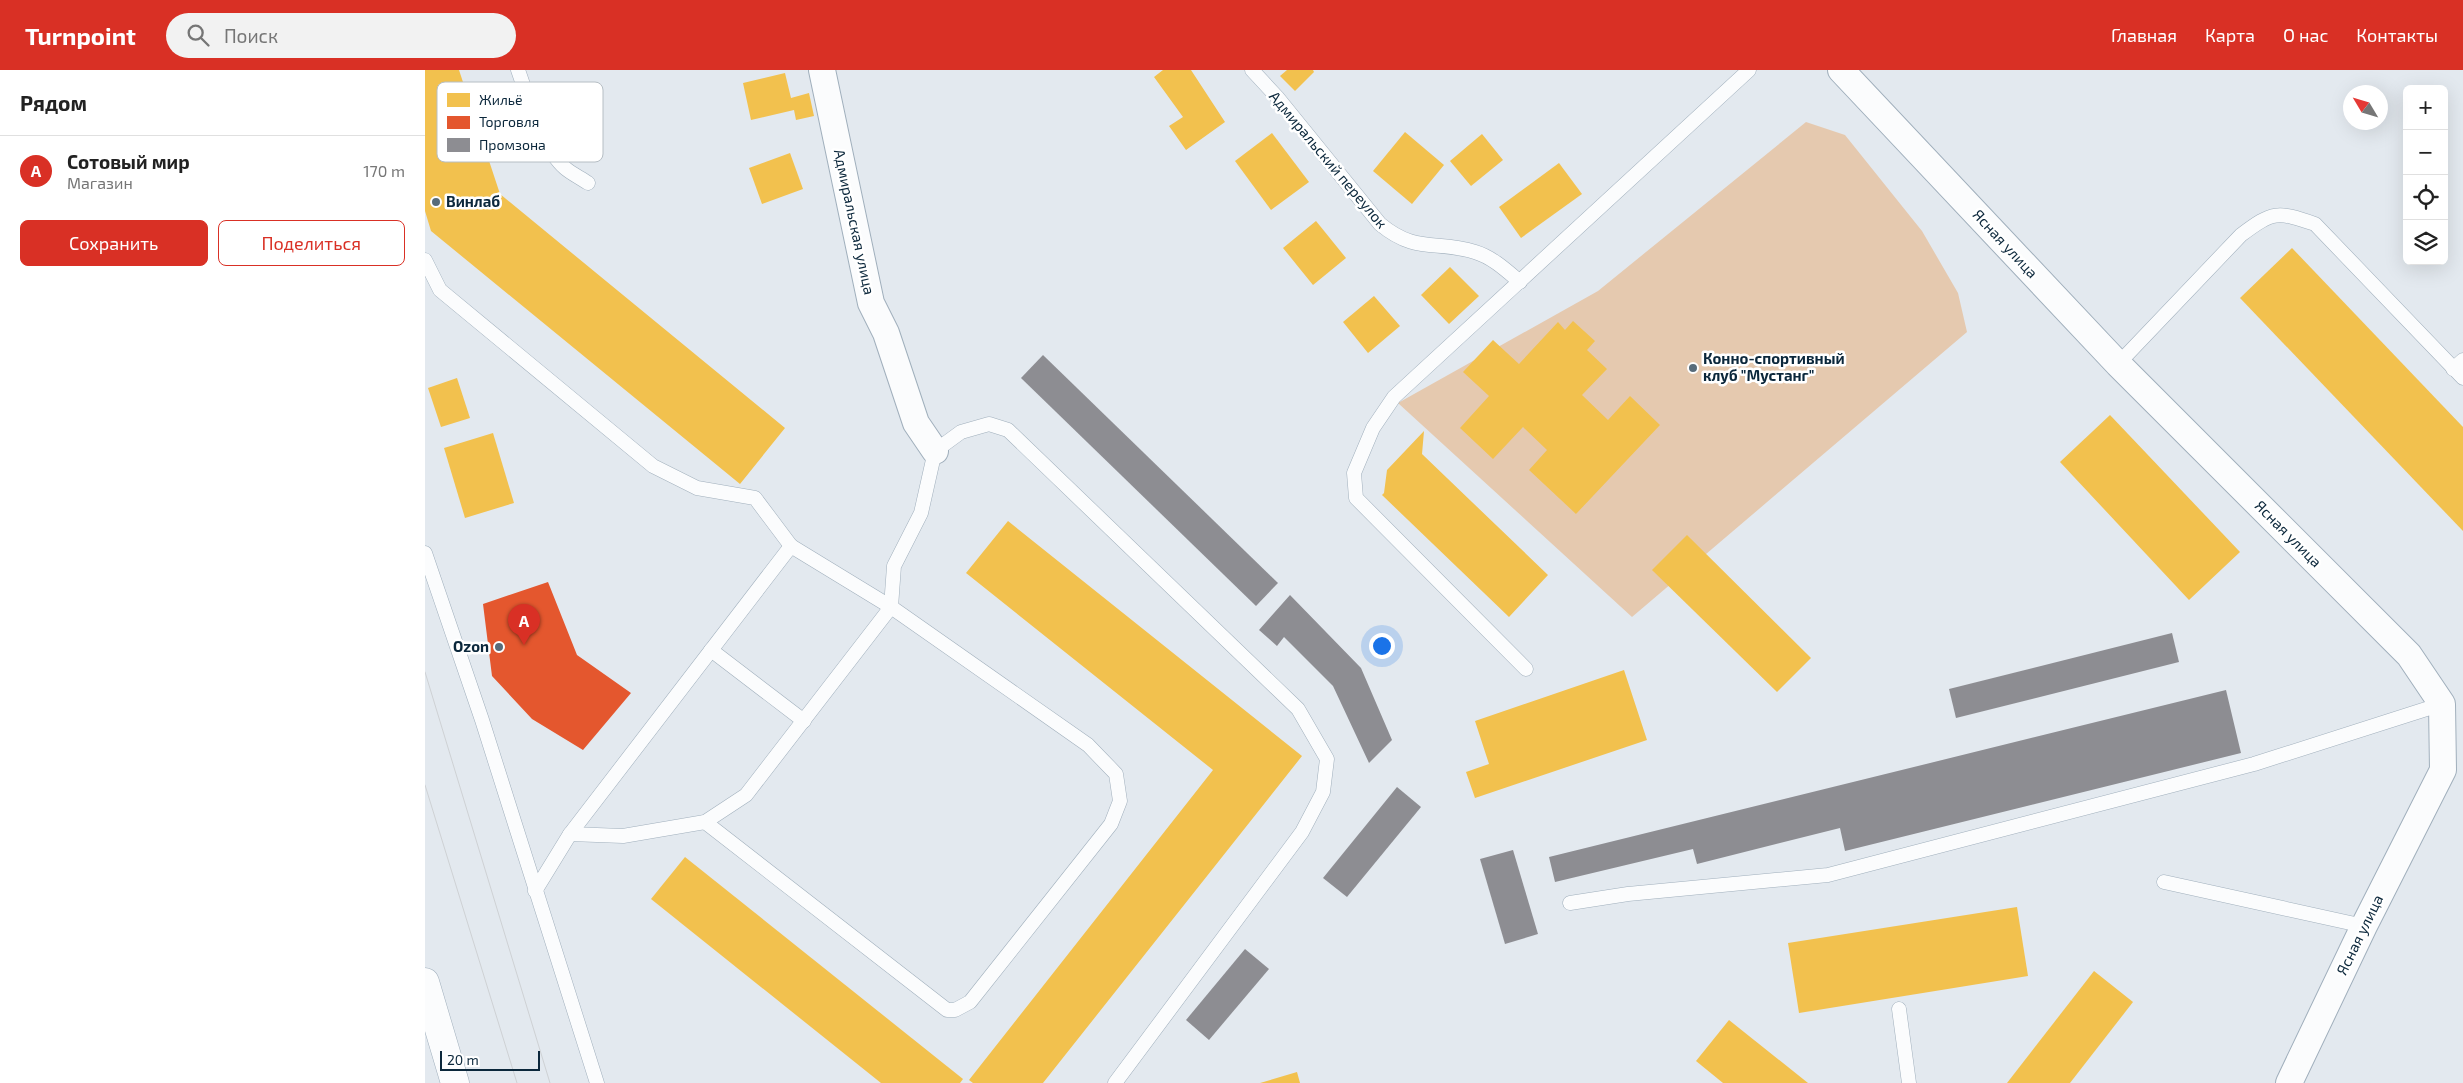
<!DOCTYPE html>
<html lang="ru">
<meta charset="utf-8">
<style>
body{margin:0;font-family:"Exo 2",sans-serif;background:#f2f2f2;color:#222}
.controls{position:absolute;right:15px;top:15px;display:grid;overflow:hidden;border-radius:8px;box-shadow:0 5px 20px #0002}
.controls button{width:45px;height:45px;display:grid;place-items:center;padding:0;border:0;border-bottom:1px solid #e0e0e0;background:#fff;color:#222;font:25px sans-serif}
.compass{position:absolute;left:1918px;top:15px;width:45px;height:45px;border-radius:50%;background:#fff;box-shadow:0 5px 20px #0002;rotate:308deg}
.scale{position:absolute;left:15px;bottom:12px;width:100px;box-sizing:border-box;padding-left:5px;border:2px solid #0b273b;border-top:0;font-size:14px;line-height:18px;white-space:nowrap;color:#0b273b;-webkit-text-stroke:4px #fff;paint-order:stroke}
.you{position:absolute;left:956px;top:575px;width:18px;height:18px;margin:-12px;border:4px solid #fff;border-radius:50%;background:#1a73e8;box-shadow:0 0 0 8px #1a73e833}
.badge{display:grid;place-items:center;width:32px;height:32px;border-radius:50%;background:#d93025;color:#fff;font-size:16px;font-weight:700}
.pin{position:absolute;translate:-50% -41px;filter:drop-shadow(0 1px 2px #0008)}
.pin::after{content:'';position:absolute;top:26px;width:18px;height:15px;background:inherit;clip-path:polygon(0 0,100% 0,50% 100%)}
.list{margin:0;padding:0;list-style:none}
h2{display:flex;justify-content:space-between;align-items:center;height:65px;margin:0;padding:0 20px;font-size:21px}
h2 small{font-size:16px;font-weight:400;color:#767676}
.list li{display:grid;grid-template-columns:32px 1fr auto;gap:15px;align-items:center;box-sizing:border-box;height:70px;padding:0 20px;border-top:1px solid #e0e0e0}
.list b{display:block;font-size:19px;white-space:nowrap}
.list p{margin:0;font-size:16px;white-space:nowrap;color:#767676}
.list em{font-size:16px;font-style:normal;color:#767676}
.actions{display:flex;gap:10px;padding:15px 20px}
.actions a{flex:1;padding:11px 0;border:1px solid #d93025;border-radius:8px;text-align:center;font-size:18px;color:#d93025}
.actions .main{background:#d93025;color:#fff}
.icon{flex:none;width:28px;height:28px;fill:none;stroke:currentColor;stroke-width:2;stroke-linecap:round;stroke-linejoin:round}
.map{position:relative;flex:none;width:2038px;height:1013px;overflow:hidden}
header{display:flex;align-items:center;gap:30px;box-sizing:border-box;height:70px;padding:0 25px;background:#d93025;color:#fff}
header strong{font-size:24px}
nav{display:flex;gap:28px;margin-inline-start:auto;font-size:18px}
.search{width:350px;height:45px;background:#f2f2f2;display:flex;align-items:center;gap:12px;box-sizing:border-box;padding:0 18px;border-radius:28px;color:#767676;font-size:19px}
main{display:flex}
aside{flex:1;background:#fff}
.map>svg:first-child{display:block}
.green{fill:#e5c9af}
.homes{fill:#f2c14e}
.shops{fill:#e4572e}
.industry{fill:#8d8d92}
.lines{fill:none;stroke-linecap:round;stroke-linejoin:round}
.lane-casing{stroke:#a0afbc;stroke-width:15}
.street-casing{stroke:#a0afbc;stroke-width:28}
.secondary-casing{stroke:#a0afbc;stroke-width:29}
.lane{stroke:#fbfcfd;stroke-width:14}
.street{stroke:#fbfcfd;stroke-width:26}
.secondary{stroke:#fbfcfd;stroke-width:28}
.tram{stroke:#ced1d4;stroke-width:1}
.poi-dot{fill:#576b7a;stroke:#fff;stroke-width:2}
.labels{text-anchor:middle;stroke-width:5;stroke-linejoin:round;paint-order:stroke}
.street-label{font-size:15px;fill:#0b273b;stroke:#fff}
.poi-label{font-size:15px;font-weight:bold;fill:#0b273b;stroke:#fff;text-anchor:start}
.key{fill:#fff;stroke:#b6bec4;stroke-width:1}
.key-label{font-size:14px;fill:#0b273b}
</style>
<header>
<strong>Turnpoint</strong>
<div class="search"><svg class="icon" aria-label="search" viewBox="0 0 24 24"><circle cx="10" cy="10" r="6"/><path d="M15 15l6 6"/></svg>Поиск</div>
<nav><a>Главная</a><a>Карта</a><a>О нас</a><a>Контакты</a></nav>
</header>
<main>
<aside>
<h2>Рядом<small></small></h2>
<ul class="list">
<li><span class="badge">A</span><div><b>Сотовый мир</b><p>Магазин</p></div><em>170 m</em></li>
</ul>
<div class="actions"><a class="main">Сохранить</a><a>Поделиться</a></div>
</aside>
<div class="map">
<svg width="2038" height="1013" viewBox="0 0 2038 1013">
<rect width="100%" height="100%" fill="#e3e9ef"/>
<path class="green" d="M1381,52L1420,65L1497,161L1533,223L1542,262L1207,547L973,333L1173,221Z"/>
<g class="homes">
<path d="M0,0H34L75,124L360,358L315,414L6,161L0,141Z"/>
<path d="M738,0H766L800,52L761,80L744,56L758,47L729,7Z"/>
<path d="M862,0H888L889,2L870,21L855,6Z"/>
<path d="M360,3L366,28L384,23L389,46L371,50L369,40L326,50L318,13Z"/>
<path d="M980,62L1019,95L987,134L948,101Z"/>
<path d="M847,63L884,112L846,140L810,91Z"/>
<path d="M1057,64L1078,90L1046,116L1025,91Z"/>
<path d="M365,83L378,119L337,134L324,98Z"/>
<path d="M1134,93L1157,124L1096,168L1074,137Z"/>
<path d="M891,151L921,188L888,215L858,178Z"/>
<path d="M1867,178L2038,357V461L1815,228Z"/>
<path d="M1025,197L1054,226L1024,254L996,225Z"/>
<path d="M949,226L975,256L943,283L918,252Z"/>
<path d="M1148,251L1170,271L1162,280L1182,299L1157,325L1183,350L1205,326L1235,355L1151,444L1104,400L1122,380L1098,357L1068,389L1035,358L1064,326L1038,302L1068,270L1094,294L1133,252L1140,260Z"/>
<path d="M32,308L45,348L16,357L3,318Z"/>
<path d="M1685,345L1815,482L1764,530L1635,392Z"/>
<path d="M999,361L997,384L1123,505L1084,547L957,425L959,423L962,400Z"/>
<path d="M68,363L89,433L40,448L19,378Z"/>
<path d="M583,451L877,686L618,1013H548L544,1010L788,700L541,503Z"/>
<path d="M1262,465L1386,588L1352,622L1227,500Z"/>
<path d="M1199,600L1222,670L1050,728L1041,702L1064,694L1050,651Z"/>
<path d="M260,787L538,1009L535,1013H456L226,829Z"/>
<path d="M1592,837L1603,906L1374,943L1363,873Z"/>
<path d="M1669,901L1708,932L1645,1013H1582Z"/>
<path d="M1304,950L1383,1013H1298L1271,991Z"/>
<path d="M872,1002L875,1013H835Z"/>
</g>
<path class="shops" d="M123,512L152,585L206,623L158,680L107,649L67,606L58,534Z"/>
<g class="industry">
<path d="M618,285L853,513L831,536L596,308Z"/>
<path d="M865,525L936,598L967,670L944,693L908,616L859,567L852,576L834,560Z"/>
<path d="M1747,563L1754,592L1531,648L1524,619Z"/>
<path d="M1801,620L1816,683L1420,781L1415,758L1272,794L1268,779L1130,812L1124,787Z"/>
<path d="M972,717L996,737L922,827L898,808Z"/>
<path d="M1088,780L1113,864L1080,874L1055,789Z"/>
<path d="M820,879L844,899L784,970L761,950Z"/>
</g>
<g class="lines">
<g class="lane-casing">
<g id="lane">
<path d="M93,0C103,28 117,78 140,98C147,104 156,108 163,113"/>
<path d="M827,0L852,27L955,154C991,184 1011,170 1050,182C1067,187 1081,200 1095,212"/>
<path d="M0,190L15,220L228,396L272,418L330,428L366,476"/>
<path d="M1693,294L1816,165C1848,141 1852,141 1890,154L2038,308"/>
<path d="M2028,299L2038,290"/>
<path d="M0,483L57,650L172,1013"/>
<path d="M286,580L379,651"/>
<path d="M1101,599L931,428L929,403L948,358L969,327L1324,0"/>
<path d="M145,764L198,766L280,752L321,725L466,537L469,496L496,443L510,381L536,362L564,354L583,360L873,639L902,689L898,722L877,762L690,1013"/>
<path d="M1739,812L1939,856"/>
<path d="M110,821L145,764L366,476L466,537L663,675L691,704L695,731L686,754L545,932L530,940H522L280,752"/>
<path d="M1145,833L1203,824L1403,805L1829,694L2017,634"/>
<path d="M1474,939L1484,1013"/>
</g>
</g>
<g class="street-casing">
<g id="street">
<path d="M397,0L446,233L461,263L491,353L510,381"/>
<path d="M1416,0L1693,294L1984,585L2017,634L2018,700L1939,856L1864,1013"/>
</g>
</g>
<g class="secondary-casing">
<path id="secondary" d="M0,912L30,1013"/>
</g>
<use href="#lane" class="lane"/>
<use href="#street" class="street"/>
<use href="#secondary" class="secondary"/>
<g class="tram">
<path d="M0,602L125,1013"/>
<path d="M0,715L92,1013"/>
</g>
</g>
<g class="poi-dot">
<circle cx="11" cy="132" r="5"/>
<circle cx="1268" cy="298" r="5"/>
<circle cx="74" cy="577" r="5"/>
</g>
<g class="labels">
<g class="street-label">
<text transform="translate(903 90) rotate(50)" y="5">Адмиральский переулок</text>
<text transform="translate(429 152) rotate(78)" y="5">Адмиральская улица</text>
<text transform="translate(1580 174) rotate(47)" y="5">Ясная улица</text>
<text transform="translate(1863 464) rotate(45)" y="5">Ясная улица</text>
<text transform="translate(1935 865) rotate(-64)" y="5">Ясная улица</text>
</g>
<g class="poi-label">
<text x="21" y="137">Винлаб</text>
<text x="1278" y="294">Конно-спортивный<tspan x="1278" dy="17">клуб "Мустанг"</tspan></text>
<text x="64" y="582" text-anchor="end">Ozon</text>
</g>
</g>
<rect x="12" y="12" width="166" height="80" rx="8" class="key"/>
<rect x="22" y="23" width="23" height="14" fill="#f2c14e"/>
<rect x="22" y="46" width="23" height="13" fill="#e4572e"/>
<rect x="22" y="68" width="23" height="14" fill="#8d8d92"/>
<g class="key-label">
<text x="54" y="35">Жильё</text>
<text x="54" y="57">Торговля</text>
<text x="54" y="80">Промзона</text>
</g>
</svg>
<div class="controls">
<button>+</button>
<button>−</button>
<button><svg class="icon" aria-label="locate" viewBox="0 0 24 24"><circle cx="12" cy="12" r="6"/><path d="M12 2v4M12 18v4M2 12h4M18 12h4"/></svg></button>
<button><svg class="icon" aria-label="layers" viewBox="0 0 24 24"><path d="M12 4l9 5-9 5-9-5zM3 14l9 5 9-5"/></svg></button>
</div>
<svg class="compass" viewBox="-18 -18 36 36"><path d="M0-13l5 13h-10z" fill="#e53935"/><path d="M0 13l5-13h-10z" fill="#767676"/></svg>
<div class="scale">20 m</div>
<div class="you"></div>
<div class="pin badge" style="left:99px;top:575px">A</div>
</div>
</main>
